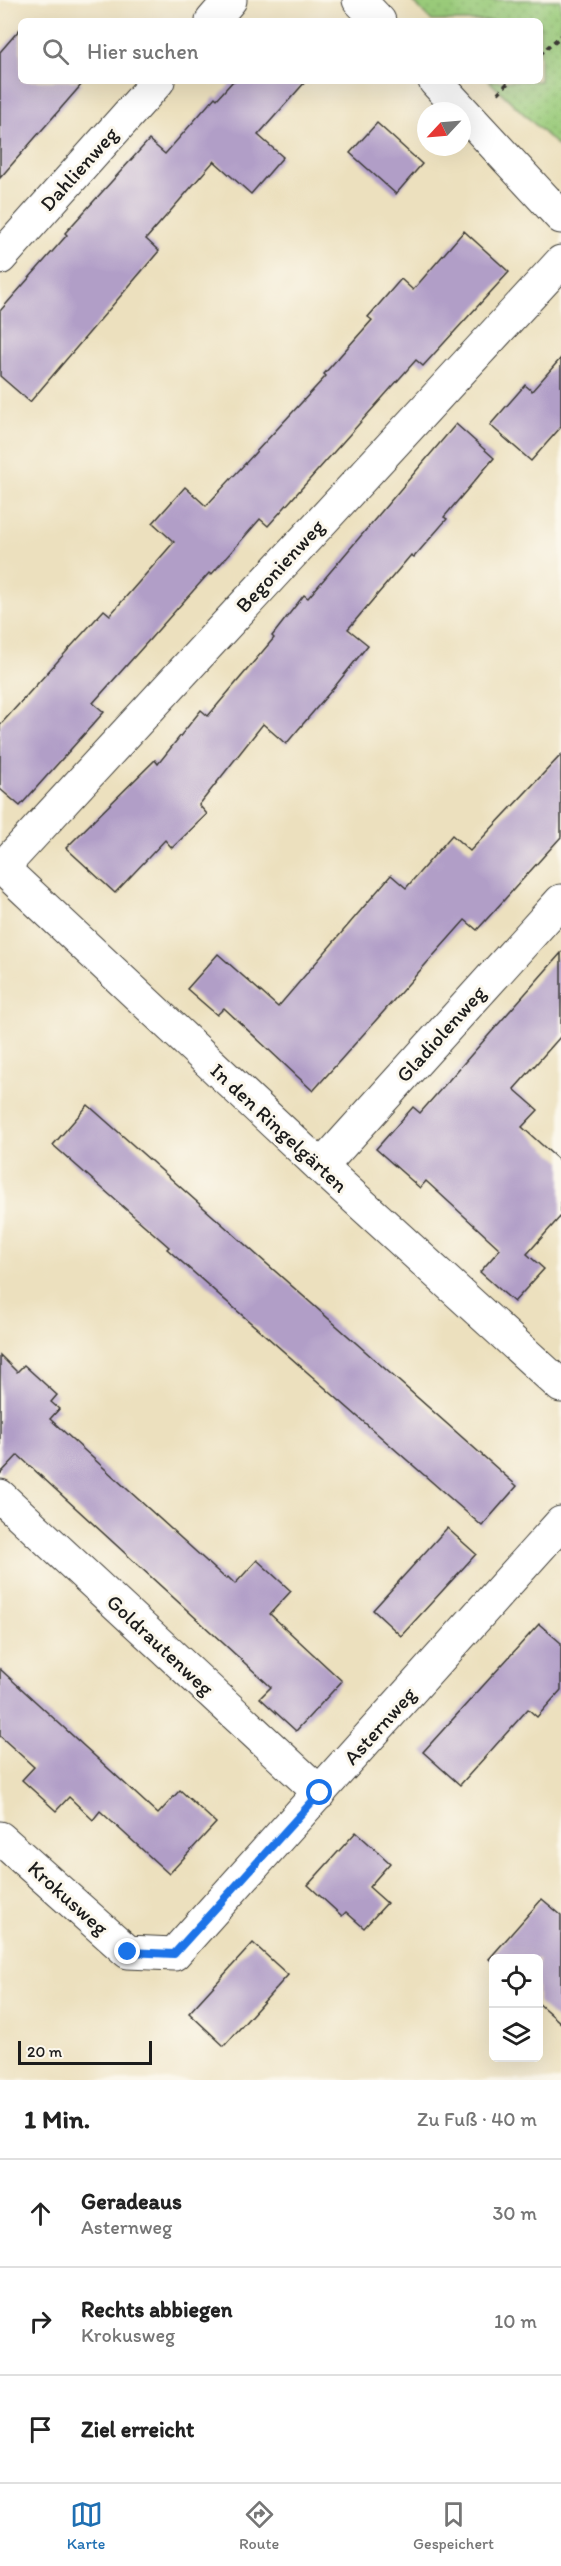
<!DOCTYPE html>
<html lang="de">
<meta charset="utf-8">
<style>
body{margin:0;font-family:Itim,sans-serif;background:#f6f6f6;color:#222}
.controls{position:absolute;right:18px;bottom:18px;display:grid;overflow:hidden;border-radius:9px;box-shadow:0 6px 24px #0002}
.controls button{width:54px;height:54px;display:grid;place-items:center;padding:0;border:0;border-bottom:2px solid #e0e0e0;background:#fff;color:#222;font:30px sans-serif}
.compass{position:absolute;left:417px;top:102px;width:54px;height:54px;border-radius:50%;background:#fff;box-shadow:0 6px 24px #0002;rotate:244deg}
.scale{position:absolute;left:18px;bottom:15px;width:134px;box-sizing:border-box;padding-left:6px;border:3px solid #1c1c1c;border-top:0;font-size:16px;line-height:21px;white-space:nowrap;color:#1c1c1c;-webkit-text-stroke:4px #fbf7ec;paint-order:stroke}
.stop{position:absolute;width:18px;height:18px;margin:-14px;border:4px solid #1a73e8;border-radius:50%;background:#fff}
.stop.end{background:#1a73e8;border-color:#fff;box-shadow:0 2px 6px #0008}
.list{margin:0;padding:0;list-style:none}
h2{display:flex;justify-content:space-between;align-items:center;height:78px;margin:0;padding:0 24px;font-size:26px}
h2 small{font-size:20px;font-weight:400;color:#767676}
.list li{display:grid;grid-template-columns:39px 1fr auto;gap:18px;align-items:center;box-sizing:border-box;height:108px;padding:0 24px;border-top:2px solid #e0e0e0}
.list b{display:block;font-size:22px;white-space:nowrap}
.list p{margin:0;font-size:20px;white-space:nowrap;color:#767676}
.list em{font-size:20px;font-style:normal;color:#767676}
.icon{flex:none;width:33px;height:33px;fill:none;stroke:currentColor;stroke-width:2;stroke-linecap:round;stroke-linejoin:round}
.map{position:relative;flex:none;width:561px;height:2080px;overflow:hidden}
.search{position:absolute;background:#fff;box-shadow:0 6px 24px #0002;left:18px;right:18px;top:18px;height:66px;display:flex;align-items:center;gap:15px;box-sizing:border-box;padding:0 21px;border-radius:9px;color:#767676;font-size:22px}
.sheet{height:402px;background:#fff}
nav{display:flex;justify-content:space-around;align-items:center;box-sizing:border-box;height:84px;border-top:2px solid #e0e0e0;background:#fff;font-size:16px;color:#767676}
nav a{display:grid;justify-items:center;gap:3px}
nav .on{color:#1f6fb2}
.map>svg:first-child{display:block}
.grass{fill:url(#grass-dots);stroke:#5b744b;stroke-width:1.5}
.building{fill:#b19ec7}
.lines{fill:none;stroke-linecap:round;stroke-linejoin:round}
.street-casing{stroke:#3b3934;stroke-width:35}
.path{stroke:#3b3934;stroke-width:4;stroke-dasharray:4.5 4.5;stroke-linecap:butt}
.street{stroke:#fff;stroke-width:33}
.route{stroke:#1a73e8;stroke-width:8}
.labels{text-anchor:middle;stroke-width:6;stroke-linejoin:round;paint-order:stroke}
.street-label{font-size:21px;fill:#1c1c1c;stroke:#fbf7ec}
</style>
<div class="map">
<svg width="561" height="2080" viewBox="0 0 561 2080">
<defs>
<pattern id="grass-dots" width="8" height="8" patternUnits="userSpaceOnUse" patternTransform="scale(1.5)"><rect width="8" height="8" fill="#9acb7a"/><path d="M2 2h.1M6 6h.1" fill="none" stroke="#84ae69" stroke-width="1.8" stroke-linecap="round"/></pattern>
</defs>
<rect width="100%" height="100%" fill="#fbf7ec"/>
<filter id="ink" filterUnits="userSpaceOnUse"><feTurbulence type="fractalNoise" baseFrequency=".0167" numOctaves="2"/><feDisplacementMap in="SourceGraphic" scale="12" xChannelSelector="R" yChannelSelector="G"/><feConvolveMatrix kernelMatrix="1 2 1 2 8 2 1 2 1" color-interpolation-filters="sRGB"/></filter>
<filter id="wash" filterUnits="userSpaceOnUse"><feTurbulence type="fractalNoise" baseFrequency=".008" numOctaves="4" result="noise"/><feDisplacementMap in="SourceGraphic" scale="24" xChannelSelector="R" yChannelSelector="G"/><feGaussianBlur stdDeviation="1.35" result="paint"/><feColorMatrix in="noise" values="0 0 0 0 0 0 0 0 0 0 0 0 0 0 0 0 0 1.4 0 .05"/><feComposite in="paint" operator="in"/></filter>
<g filter="url(#wash)">
<rect width="100%" height="100%" fill="#ece0be"/>
<path class="grass" d="M412,0H561V149L489,81H540V21H432Z"/>
<g id="blocks">
<g class="building">
<path d="M20,29L21,81H79L82,84L0,178V52Z"/>
<path d="M233,81H306L258,135L283,157L251,194L214,161L146,239L159,251L30,402L0,376V311L67,235L65,233L149,140L165,154L215,97L217,99Z"/>
<path d="M377,123L422,164L396,194L350,153Z"/>
<path d="M464,231L509,272L423,366L416,360L268,526L260,519L211,575L209,573L93,703L104,712L20,806L0,789V725L104,610L110,615L174,542L153,523L185,487L206,506L326,376L324,374L372,320L368,317L401,279L413,290Z"/>
<path d="M561,358V427L531,461L490,425L525,385L532,391Z"/>
<path d="M456,424L494,458L444,517L447,519L414,557L411,555L348,629L368,645L336,685L286,744L263,724L199,805L207,814L172,848L165,840L115,893L66,848L155,760L158,764L201,710L208,716L274,638L272,636L304,595L308,598Z"/>
<path d="M561,755V837L477,930L465,920L313,1091L224,1008L217,1015L187,989L218,954L278,1007L391,875L406,888L452,835L470,851Z"/>
<path d="M561,953V1036L514,1089L538,1110L522,1127L561,1162V1216L527,1254L544,1269L514,1302L480,1272L500,1249L426,1181L420,1188L376,1149L413,1107L420,1113Z"/>
<path d="M88,1105L517,1486L482,1526L167,1249L169,1247L53,1145Z"/>
<path d="M0,1355L17,1372L24,1365L57,1395L51,1402L59,1409L50,1419L226,1579L228,1577L235,1584L257,1560L291,1591L270,1614L342,1681L296,1731L260,1698L271,1687L18,1455L0,1474Z"/>
<path d="M447,1528L476,1554L401,1636L373,1610Z"/>
<path d="M539,1624L561,1643V1690L537,1717L528,1709L460,1785L423,1752Z"/>
<path d="M0,1669L158,1814L180,1790L216,1823L169,1874L100,1811L93,1820L69,1797L56,1811L22,1780L34,1767L0,1736Z"/>
<path d="M356,1832L390,1863L369,1887L387,1903L364,1928L346,1912L342,1916L308,1885Z"/>
<path d="M542,1899L561,1915V2023L538,2003V1959H494V1963L489,1959Z"/>
<path d="M253,1943L288,1975L224,2046L189,2013Z"/>
</g>
</g>
</g>
<g filter="url(#ink)">
<use href="#blocks" fill-opacity="0" stroke="#3b3934" stroke-width="1.5"/>
<g class="lines">
<g class="street-casing">
<g id="street">
<path d="M359,0L379,21"/>
<path d="M212,21L230,0"/>
<path d="M435,81L561,217"/>
<path d="M0,258L158,81"/>
<path d="M0,866L321,1167L561,1386"/>
<path d="M0,870L561,262"/>
<path d="M321,1167L561,901"/>
<path d="M0,1496L320,1793"/>
<path d="M0,1838L128,1952L174,1954L561,1523"/>
</g>
</g>
<g class="path">
<path d="M540,54L561,36"/>
<path d="M498,93L510,81"/>
</g>
<use href="#street" class="street"/>
</g>
</g>
<g class="lines" filter="url(#ink)">
<path class="route" d="M128,1952L174,1954L320,1793"/>
</g>
<g class="labels">
<g class="street-label">
<text transform="translate(79 169) rotate(-48)" y="7">Dahlienweg</text>
<text transform="translate(280 566) rotate(-47)" y="7">Begonienweg</text>
<text transform="translate(441 1034) rotate(-48)" y="7">Gladiolenweg</text>
<text transform="translate(279 1128) rotate(43)" y="7">In den Ringelgärten</text>
<text transform="translate(160 1645) rotate(43)" y="7">Goldrautenweg</text>
<text transform="translate(380 1726) rotate(-48)" y="7">Asternweg</text>
<text transform="translate(68 1898) rotate(42)" y="7">Krokusweg</text>
</g>
</g>
</svg>
<div class="controls">
<button><svg class="icon" aria-label="locate" viewBox="0 0 24 24"><circle cx="12" cy="12" r="6"/><path d="M12 2v4M12 18v4M2 12h4M18 12h4"/></svg></button>
<button><svg class="icon" aria-label="layers" viewBox="0 0 24 24"><path d="M12 4l9 5-9 5-9-5zM3 14l9 5 9-5"/></svg></button>
</div>
<svg class="compass" viewBox="-18 -18 36 36"><path d="M0-13l5 13h-10z" fill="#e53935"/><path d="M0 13l5-13h-10z" fill="#767676"/></svg>
<div class="scale">20 m</div>
<div class="stop" style="left:320px;top:1793px"></div>
<div class="stop end" style="left:128px;top:1952px"></div>
<div class="search"><svg class="icon" aria-label="search" viewBox="0 0 24 24"><circle cx="10" cy="10" r="6"/><path d="M15 15l6 6"/></svg>Hier suchen</div>
</div>
<section class="sheet">
<h2>1 Min.<small>Zu Fuß · 40 m</small></h2>
<ul class="list">
<li><svg class="icon" aria-label="ahead" viewBox="0 0 24 24"><path d="M12 20V5M6 11l6-6 6 6"/></svg><div><b>Geradeaus</b><p>Asternweg</p></div><em>30 m</em></li>
<li><svg class="icon" aria-label="right" viewBox="0 0 24 24"><path d="M7 20v-9h11M14 6l5 5-5 5"/></svg><div><b>Rechts abbiegen</b><p>Krokusweg</p></div><em>10 m</em></li>
<li><svg class="icon" aria-label="arrive" viewBox="0 0 24 24"><path d="M6 21V4h12l-3 4 3 4H6"/></svg><div><b>Ziel erreicht</b></div></li>
</ul>
</section>
<nav>
<a class="on"><svg class="icon" aria-label="map" viewBox="0 0 24 24"><path d="M3 6l6-2 6 2 6-2v14l-6 2-6-2-6 2zM9 4v14M15 6v14"/></svg>Karte</a>
<a><svg class="icon" aria-label="directions" viewBox="0 0 24 24"><path d="M12 3l9 9-9 9-9-9zM9 14v-3h6M13 9l2 2-2 2"/></svg>Route</a>
<a><svg class="icon" aria-label="saved" viewBox="0 0 24 24"><path d="M7 4h10v16l-5-4-5 4z"/></svg>Gespeichert</a>
</nav>
